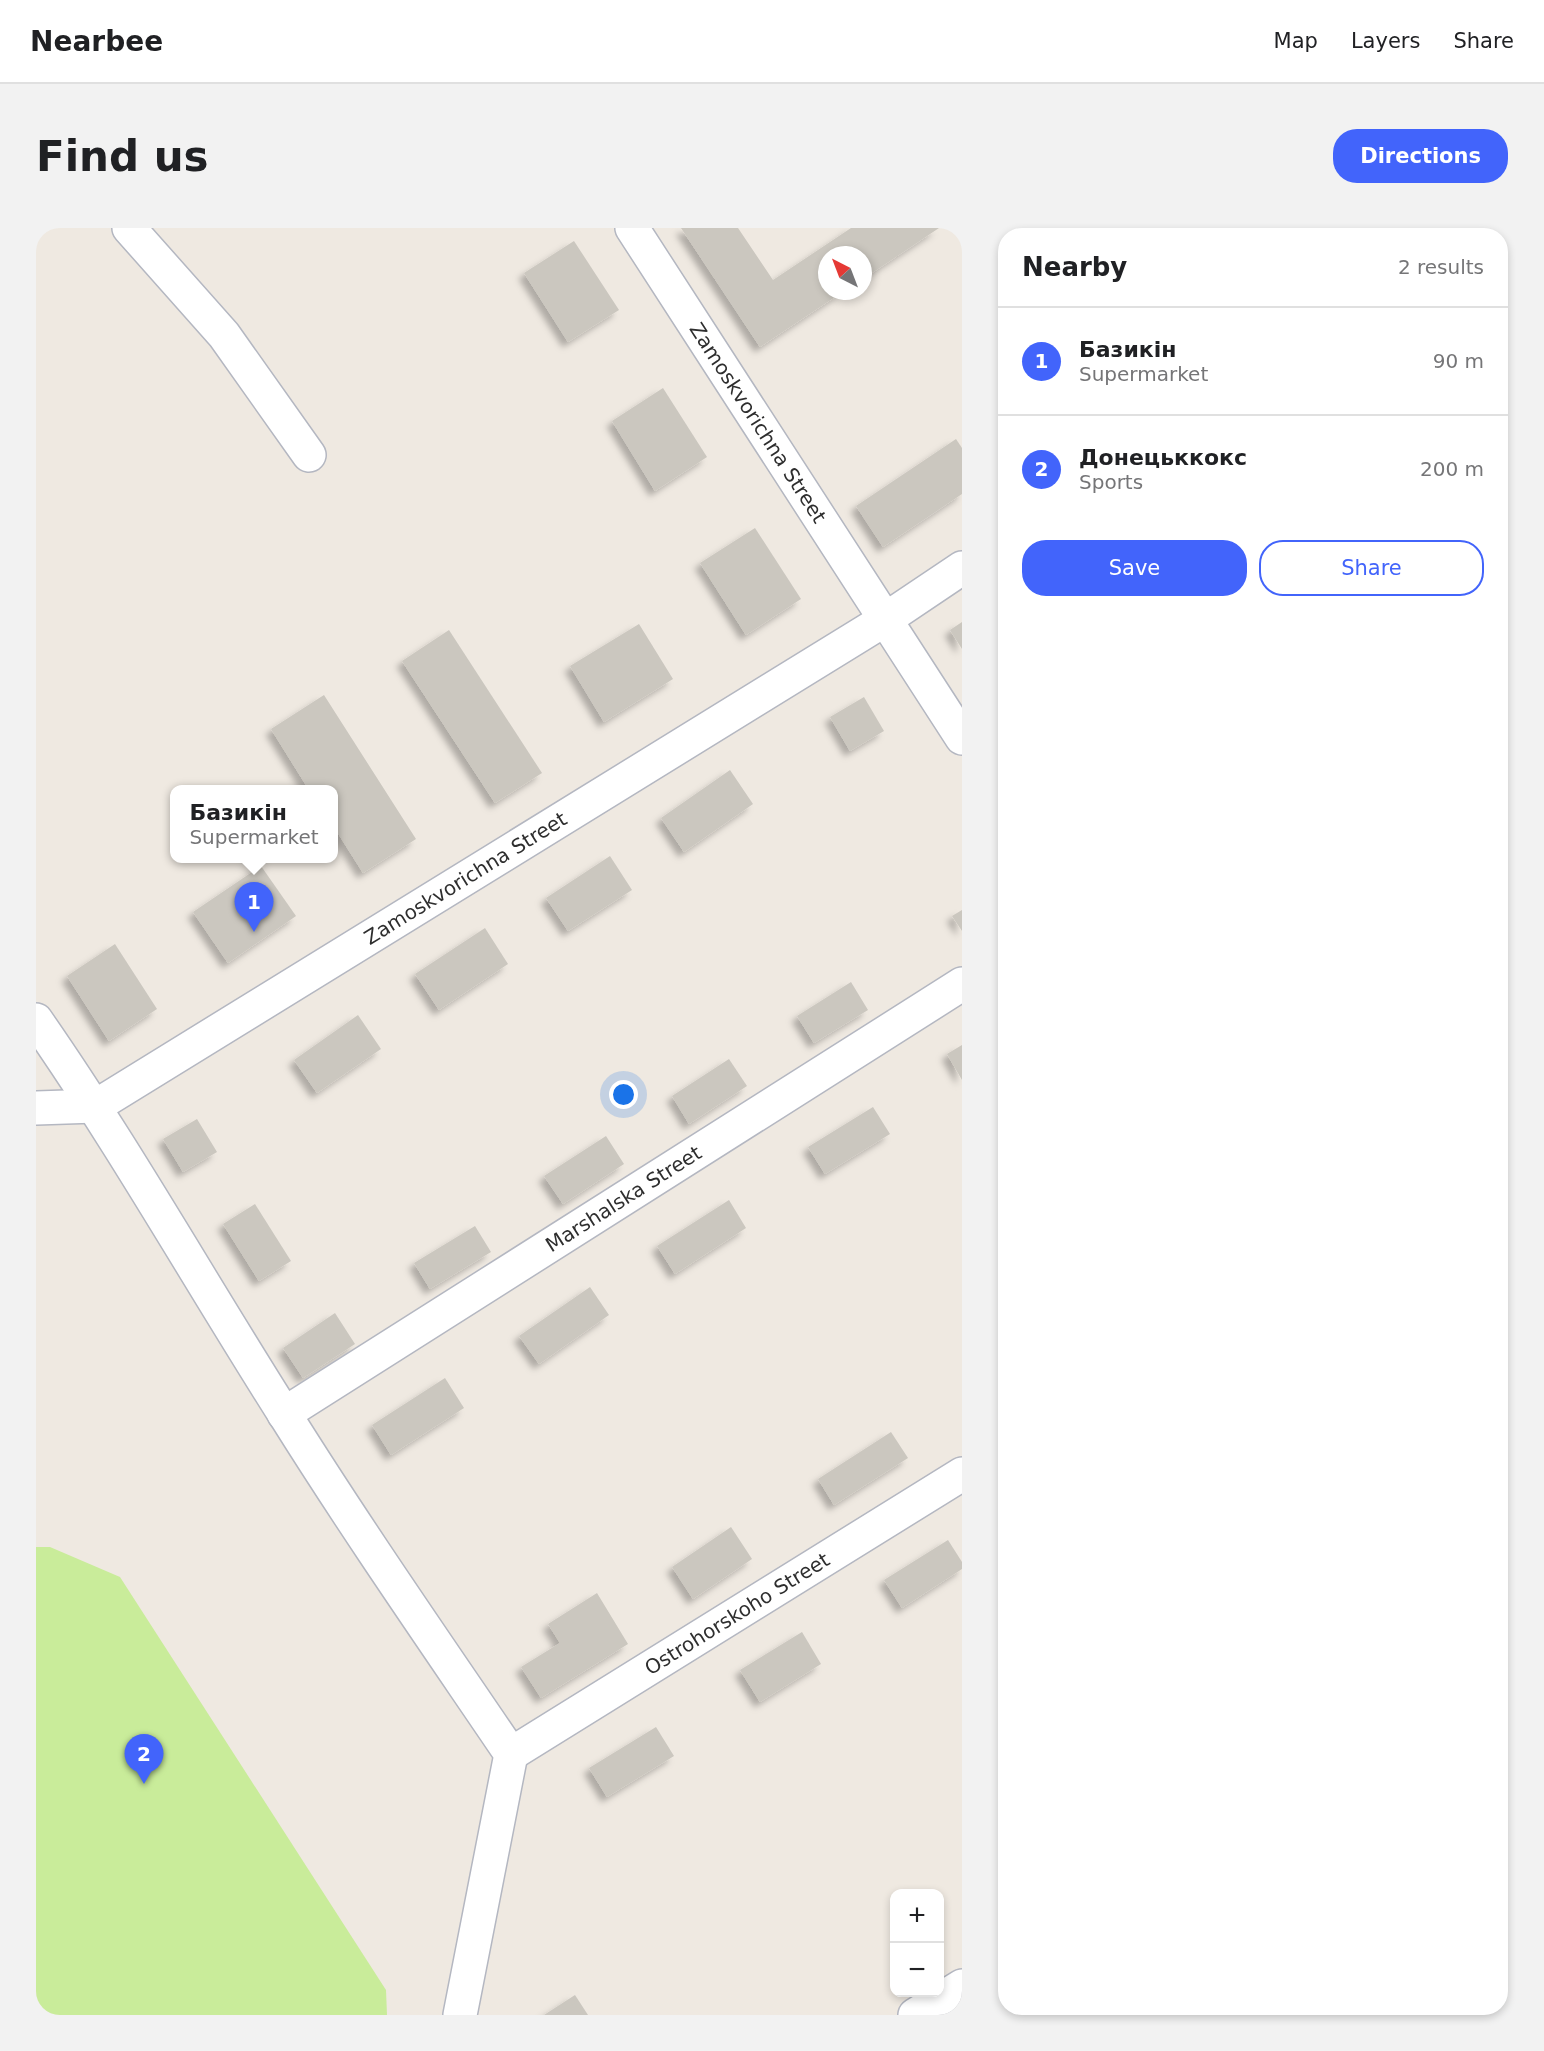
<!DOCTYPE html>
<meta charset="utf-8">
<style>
body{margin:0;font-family:"DejaVu Sans",sans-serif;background:#f2f2f2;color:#202124}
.controls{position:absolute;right:18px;bottom:18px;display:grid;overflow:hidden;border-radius:12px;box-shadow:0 3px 9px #0003}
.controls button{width:54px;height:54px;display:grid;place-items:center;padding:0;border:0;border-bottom:2px solid #e0e0e0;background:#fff;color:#202124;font:30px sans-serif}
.compass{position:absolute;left:782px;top:18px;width:54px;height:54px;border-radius:50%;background:#fff;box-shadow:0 3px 9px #0003;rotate:318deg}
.you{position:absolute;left:588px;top:867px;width:21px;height:21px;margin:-15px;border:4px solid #fff;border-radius:50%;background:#1a73e8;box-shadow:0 0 0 9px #1a73e833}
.badge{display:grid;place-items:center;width:39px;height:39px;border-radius:50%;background:#4264fb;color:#fff;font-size:20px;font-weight:700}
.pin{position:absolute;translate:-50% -50px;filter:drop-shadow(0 2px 3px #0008)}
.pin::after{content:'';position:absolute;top:32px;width:21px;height:18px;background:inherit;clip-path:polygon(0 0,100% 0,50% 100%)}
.popup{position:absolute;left:134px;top:557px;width:168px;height:78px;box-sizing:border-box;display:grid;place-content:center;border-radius:12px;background:#fff;filter:drop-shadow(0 2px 4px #0005);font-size:20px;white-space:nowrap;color:#757577}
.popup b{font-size:22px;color:#202124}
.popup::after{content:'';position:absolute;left:50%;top:100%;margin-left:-12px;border:12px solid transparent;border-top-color:#fff}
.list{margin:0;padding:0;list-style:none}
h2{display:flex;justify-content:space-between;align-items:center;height:78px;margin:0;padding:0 24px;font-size:26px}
h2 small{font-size:20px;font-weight:400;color:#757577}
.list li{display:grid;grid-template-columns:39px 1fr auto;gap:18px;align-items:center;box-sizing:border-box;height:108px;padding:0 24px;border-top:2px solid #e0e0e0}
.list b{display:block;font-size:22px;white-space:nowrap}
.list p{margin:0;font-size:20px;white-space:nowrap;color:#757577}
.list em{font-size:20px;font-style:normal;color:#757577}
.actions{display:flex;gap:12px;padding:18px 24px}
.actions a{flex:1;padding:14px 0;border:2px solid #4264fb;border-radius:24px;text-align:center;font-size:21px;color:#4264fb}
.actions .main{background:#4264fb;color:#fff}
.map{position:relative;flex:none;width:926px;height:1787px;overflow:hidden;border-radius:24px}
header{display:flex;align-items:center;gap:36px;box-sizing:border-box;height:84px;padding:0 30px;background:#fff;border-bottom:2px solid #e0e0e0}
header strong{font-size:28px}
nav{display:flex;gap:33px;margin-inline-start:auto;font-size:21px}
.intro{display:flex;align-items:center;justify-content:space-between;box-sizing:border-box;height:144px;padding:0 36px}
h1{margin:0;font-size:42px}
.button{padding:15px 27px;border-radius:24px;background:#4264fb;color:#fff;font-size:21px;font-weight:700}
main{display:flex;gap:36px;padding:0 36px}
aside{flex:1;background:#fff;border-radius:24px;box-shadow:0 3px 9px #0003}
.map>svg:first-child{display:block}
.pitch{fill:#c9ec9a}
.building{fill:#cbc7bf;filter:url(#shadow)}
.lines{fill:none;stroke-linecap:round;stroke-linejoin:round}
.minor-casing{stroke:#b4b7c1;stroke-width:36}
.minor{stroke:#fff;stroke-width:33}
.labels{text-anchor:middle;stroke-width:4.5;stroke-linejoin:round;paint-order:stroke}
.street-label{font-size:20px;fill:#2e2e2e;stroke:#fff}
</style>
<header>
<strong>Nearbee</strong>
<nav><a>Map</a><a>Layers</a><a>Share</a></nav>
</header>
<div class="intro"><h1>Find us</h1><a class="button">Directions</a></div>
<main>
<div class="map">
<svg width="926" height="1787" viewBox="0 0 926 1787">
<defs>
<filter id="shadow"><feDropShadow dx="-5.5" dy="5.5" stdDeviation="3" flood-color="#0004"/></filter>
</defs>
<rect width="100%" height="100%" fill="#efe9e1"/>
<path class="pitch" d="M0,1319H14L84,1349L350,1762L351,1787H0Z"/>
<g class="building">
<path d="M645,0H702L737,52L815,0H903L827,51V27H791V63H808L724,119Z"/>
<path d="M538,13L583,82L532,114L488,45Z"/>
<path d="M627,160L671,229L619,263L576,193Z"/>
<path d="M920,211L926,220V266L847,319L820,278Z"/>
<path d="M719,300L765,371L710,407L664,335Z"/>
<path d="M926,394V421L914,402Z"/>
<path d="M603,396L637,451L568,494L534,438Z"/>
<path d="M413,402L506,545L459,575L366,433Z"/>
<path d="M288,467L380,611L327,645L298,599V562H273L235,501Z"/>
<path d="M828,469L848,503L814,523L794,489Z"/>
<path d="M694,542L717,576L648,624L625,590Z"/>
<path d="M574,628L596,662L532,703L510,670Z"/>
<path d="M225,638L260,688L192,735L157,684Z"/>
<path d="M926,682V703L916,688Z"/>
<path d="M449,700L472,736L403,782L379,746Z"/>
<path d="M79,716L121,781L73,813L31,748Z"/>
<path d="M815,754L832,782L778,815L761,788Z"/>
<path d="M322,787L345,821L281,865L258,832Z"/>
<path d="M926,817V852L911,826Z"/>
<path d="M693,831L711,858L653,896L636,868Z"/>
<path d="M837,879L854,906L789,946L772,919Z"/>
<path d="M161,891L181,924L147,944L127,911Z"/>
<path d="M570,908L588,936L527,976L508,948Z"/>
<path d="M693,972L710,1000L639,1046L621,1018Z"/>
<path d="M219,976L255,1033L223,1053L187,996Z"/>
<path d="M439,998L455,1024L394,1061L378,1035Z"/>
<path d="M554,1059L573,1087L503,1136L483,1108Z"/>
<path d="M299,1085L319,1116L267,1150L247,1120Z"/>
<path d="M409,1150L428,1180L355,1227L336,1197Z"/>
<path d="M855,1204L872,1230L798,1277L782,1251Z"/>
<path d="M695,1299L716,1331L657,1371L636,1339Z"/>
<path d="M912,1312L926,1334V1341L866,1380L848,1352Z"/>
<path d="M561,1365L592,1416L505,1470L485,1439L524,1415L512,1396Z"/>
<path d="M766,1404L785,1436L724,1474L704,1442Z"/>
<path d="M620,1499L638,1528L571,1569L553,1540Z"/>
<path d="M539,1767L552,1787H508Z"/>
</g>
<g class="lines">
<g class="minor-casing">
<g id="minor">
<path d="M93,0L188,107L273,227"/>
<path id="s1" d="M596,0L926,510"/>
<path d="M0,792C89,920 165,1055 249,1187C321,1302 399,1414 475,1526L424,1787"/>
<path id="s2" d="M0,880L60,878L850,391L926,340"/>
<path id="s3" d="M248,1186L926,756"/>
<path id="s4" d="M475,1526L926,1246"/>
<path d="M879,1787L926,1758"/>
</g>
</g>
<use href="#minor" class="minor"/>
</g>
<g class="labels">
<g class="street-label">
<text dy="7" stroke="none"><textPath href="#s1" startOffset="232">Zamoskvorichna Street</textPath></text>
<text dy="7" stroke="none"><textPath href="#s2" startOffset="494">Zamoskvorichna Street</textPath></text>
<text dy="7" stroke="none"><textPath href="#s3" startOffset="402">Marshalska Street</textPath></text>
<text dy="7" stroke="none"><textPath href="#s4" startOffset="266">Ostrohorskoho Street</textPath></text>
</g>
</g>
</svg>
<div class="controls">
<button>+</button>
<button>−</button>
</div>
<svg class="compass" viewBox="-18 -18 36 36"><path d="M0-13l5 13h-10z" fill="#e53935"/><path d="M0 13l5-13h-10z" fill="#757577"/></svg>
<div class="you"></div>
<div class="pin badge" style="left:218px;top:704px">1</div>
<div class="popup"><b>Базикін</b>Supermarket</div>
<div class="pin badge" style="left:108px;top:1556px">2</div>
</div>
<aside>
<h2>Nearby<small>2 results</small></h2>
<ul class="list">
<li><span class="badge">1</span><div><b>Базикін</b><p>Supermarket</p></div><em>90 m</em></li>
<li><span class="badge">2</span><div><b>Донецьккокс</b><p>Sports</p></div><em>200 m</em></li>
</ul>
<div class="actions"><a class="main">Save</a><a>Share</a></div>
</aside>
</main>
